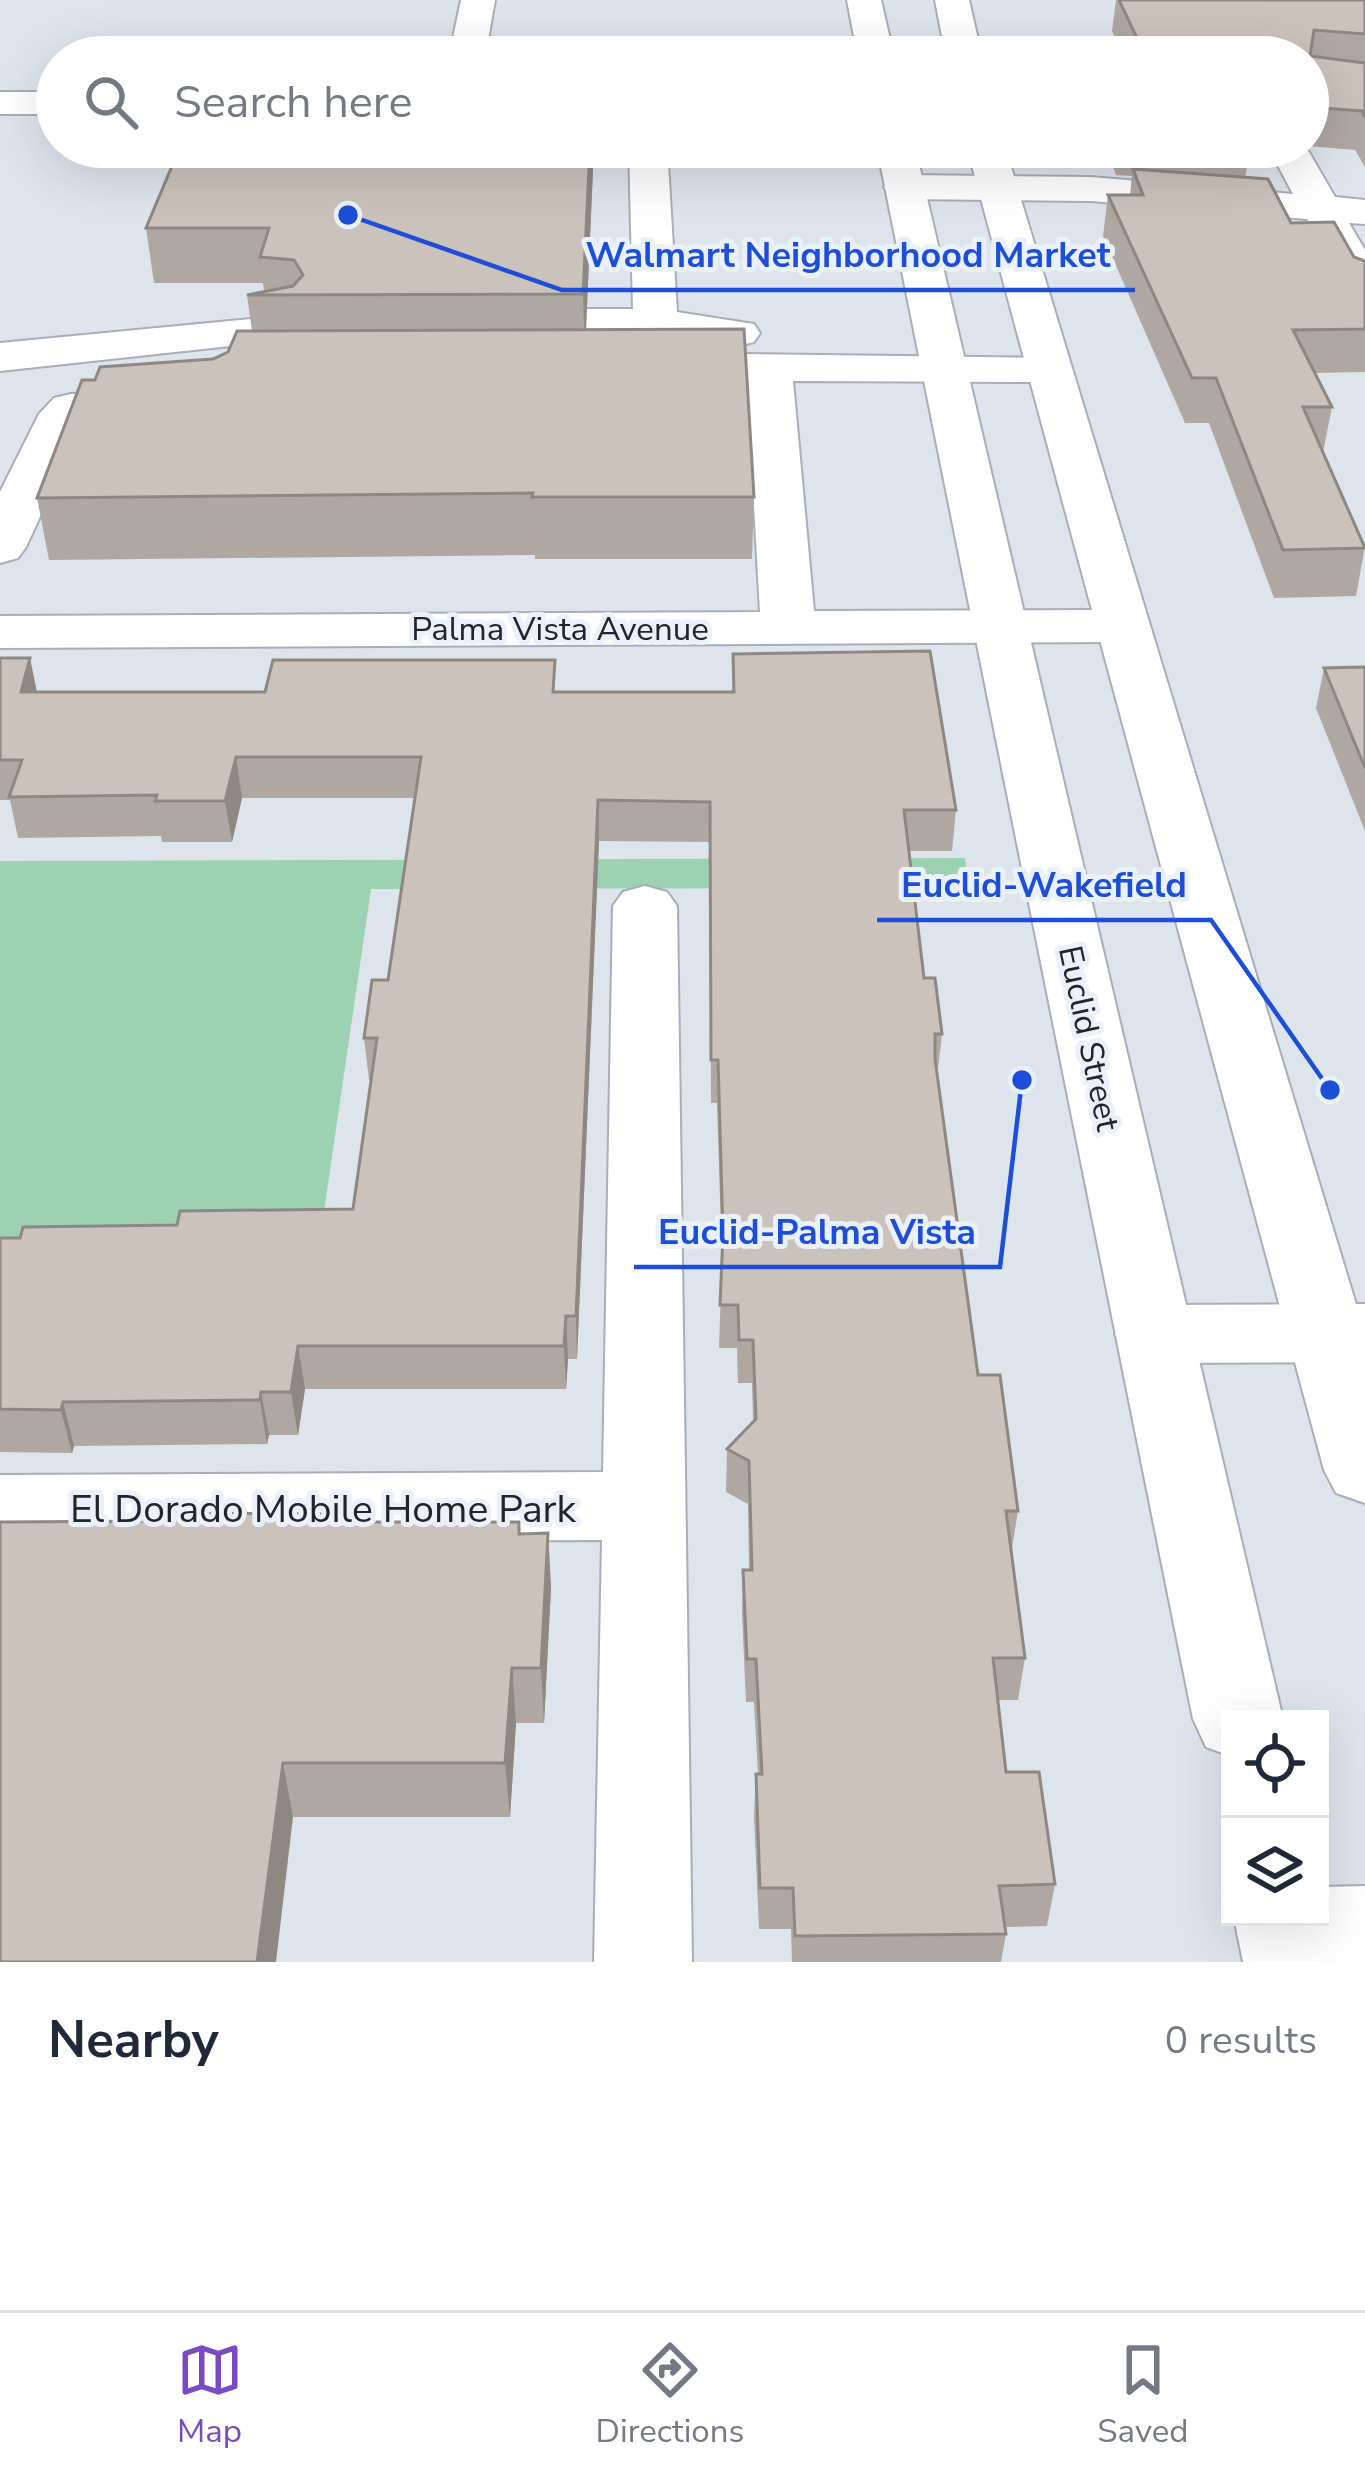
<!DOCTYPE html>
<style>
body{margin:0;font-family:"Nunito Sans",sans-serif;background:#f6f6f7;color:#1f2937}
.controls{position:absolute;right:36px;bottom:36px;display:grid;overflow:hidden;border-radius:0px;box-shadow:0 12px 48px #0002}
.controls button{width:108px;height:108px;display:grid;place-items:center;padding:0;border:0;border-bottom:3px solid #e0e1e3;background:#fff;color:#1f2937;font:60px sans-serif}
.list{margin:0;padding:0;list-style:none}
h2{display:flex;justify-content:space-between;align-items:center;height:156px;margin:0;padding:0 48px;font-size:51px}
h2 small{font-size:39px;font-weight:400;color:#747a83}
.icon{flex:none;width:66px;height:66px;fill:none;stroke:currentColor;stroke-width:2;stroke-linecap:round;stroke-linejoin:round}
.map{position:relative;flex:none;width:1365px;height:1962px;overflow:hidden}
.search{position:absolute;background:#fff;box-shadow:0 12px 48px #0002;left:36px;right:36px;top:36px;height:132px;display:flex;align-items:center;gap:30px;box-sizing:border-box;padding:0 42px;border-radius:66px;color:#747a83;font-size:45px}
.sheet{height:348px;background:#fff}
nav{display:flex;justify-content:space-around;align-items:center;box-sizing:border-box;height:168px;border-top:3px solid #e0e1e3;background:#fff;font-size:33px;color:#747a83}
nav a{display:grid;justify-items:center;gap:6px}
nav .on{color:#784ac3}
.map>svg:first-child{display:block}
.green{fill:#9cd2b1}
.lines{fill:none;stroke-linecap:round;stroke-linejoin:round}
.minor-casing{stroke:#a8aeb7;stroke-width:4}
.major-casing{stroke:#a8aeb7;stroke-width:4}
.minor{fill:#fff;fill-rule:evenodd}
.major{fill:#fff;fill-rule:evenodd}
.wall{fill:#afa7a1}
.shaded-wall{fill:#8e8883}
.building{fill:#cbc2bb;stroke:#8e8883;stroke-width:3}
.labels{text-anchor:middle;stroke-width:10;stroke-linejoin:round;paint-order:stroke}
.street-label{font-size:33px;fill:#222528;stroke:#eaf1fa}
.near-street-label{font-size:39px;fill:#222528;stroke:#eaf1fa}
.leader{fill:none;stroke:#1d4ed8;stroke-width:4.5}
.callout-dot{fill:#1d4ed8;stroke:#eaf1fa;stroke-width:4.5}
.callout-label{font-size:36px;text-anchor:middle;font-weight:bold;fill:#1d4ed8;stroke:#eaf1fa;stroke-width:10;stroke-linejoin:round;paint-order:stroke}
</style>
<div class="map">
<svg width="1365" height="1962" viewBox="0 0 1365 1962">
<rect width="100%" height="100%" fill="#dde4ec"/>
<path class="green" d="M965,858L969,888L371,889L319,1246H0V861Z"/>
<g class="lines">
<g class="minor-casing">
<g id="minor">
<path d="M461,0H495L485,57H449Z"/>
<rect x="0" y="92" width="57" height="22"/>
<path d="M629,147H667L677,312L754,324L760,333L754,342L738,346L655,335L484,331L478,322L484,313L500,309H633Z"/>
<path d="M1268,147H1306L1335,197L1365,200V224L1349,223L1365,250V301L1350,297L1307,219L1091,201L904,199L890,195L884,187L890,179L904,175L1091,177L1293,194Z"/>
<path d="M325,312L341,316L347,325L341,334L0,371V343Z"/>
<path d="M659,353L1061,358L1068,368L1061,378L1045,382L793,381L814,611L1120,610L1139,614L1147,626L1139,638L1120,642L0,648V616L760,612L747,381L643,377L636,367L643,357Z"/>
<path d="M161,391L178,395L185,405L178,415L84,422L26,547L18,558L0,563V492L39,414L54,398L71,394Z"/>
<path d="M645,886L667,892L677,906L692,1962H594L602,1540L0,1543V1475L603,1472L613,906L623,892Z"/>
<path d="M1365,1304V1362L1154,1363L1127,1355L1115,1334L1127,1313L1154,1305Z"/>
<path d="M1365,1886V1962H1250L1237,1934L1245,1917H1320V1887Z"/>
</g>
</g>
<g class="major-casing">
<g id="major">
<path d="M847,0H881L894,57H858Z"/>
<path d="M935,0H969L982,57H946Z"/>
<path d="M877,147H915L1283,1719H1230V1756L1206,1747L1193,1719Z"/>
<path d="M967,147H1005L1365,1334V1503L1336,1493L1324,1470Z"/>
<path d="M1320,1893L1341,1962H1243L1234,1917H1320Z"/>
</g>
</g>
<use href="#minor" class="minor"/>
<use href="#major" class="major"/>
</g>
<g class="wall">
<path d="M1116,0H1365V167L1355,150L1308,146V57H1124L1112,31Z"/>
<path d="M594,147L586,329L754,497L752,559H535V555L49,560L37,498L95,380L213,359L228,352L252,331L247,295L264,291L263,283H154L146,228Z"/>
<path d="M1106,147H1266L1265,150L1250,151L1245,178L1291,223L1354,257L1365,261V372L1315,373L1332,407L1323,452L1365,546L1356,596L1274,598L1209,423H1185L1103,236L1108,195H1130L1132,176L1116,175Z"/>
<path d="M733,654L956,810L952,851H908L924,978L942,1034L937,1077L978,1375L1018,1511L1011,1554L1025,1658L1018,1700H998L1006,1772L1055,1884L1047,1926L1005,1927L1006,1934L1001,1962H792L791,1929H759L754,1816L756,1774H758L754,1702H746L742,1613L743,1570H749L748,1504L726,1492L727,1449L753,1421L752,1383H738L737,1348H719L722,1261L717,1103H711L710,842L599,841L577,1359H568L566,1389H305L298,1435H269L267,1444L74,1446L72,1453L0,1452V1238L177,1225L353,1209L371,1080H369L364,1038L388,980L415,798H242L232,842H162L161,836L18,838L10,800H0V658L37,692H732Z"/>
<path d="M1365,667V831L1316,708L1324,668Z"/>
<path d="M329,1522H519L520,1534L548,1533L551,1588L544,1723H516L510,1817H293L0,1962Z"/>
</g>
<g class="shaded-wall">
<path d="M590,147H594L585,351L583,294Z"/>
<path d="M30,658L38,697L21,692Z"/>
<path d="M236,757L242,798L232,842L225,801Z"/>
<path d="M598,800L599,841L577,1359L576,1316Z"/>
<path d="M566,1316L568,1359L566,1389L564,1346Z"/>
<path d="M298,1346L305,1389L298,1435L291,1392Z"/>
<path d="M261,1392L269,1435L267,1444L260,1400Z"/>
<path d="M63,1402L74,1446L72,1453L61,1410Z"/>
<path d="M548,1533L551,1588L544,1723L541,1668Z"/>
<path d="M512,1668L516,1723L510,1817L505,1763Z"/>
<path d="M283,1763L293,1817L276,1962H257Z"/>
</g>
<g class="building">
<path d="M1119,0H1365V34L1314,30L1310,56L1365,63V117L1362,111L1308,107V57H1146Z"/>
<path d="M180,147H590L583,294L247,295L293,286L303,275L294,260L260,257L269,228H146Z"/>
<path d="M1133,169L1268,179L1291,223L1334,222L1354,257L1365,261V329L1293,330L1332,407H1303L1365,548L1283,550L1216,378H1192L1108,195H1143Z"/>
<path d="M744,329L754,497H532L533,493L37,498L82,380H95L100,367L213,359L228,352L237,331Z"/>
<path d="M930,651L956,810H904L924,978H935L942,1034H935V1059L978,1375H1000L1018,1511H1006L1025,1658H993L1006,1772H1039L1055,1884L999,1886L1006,1934L795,1936L793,1888H760L756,1774H762L756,1659H747L743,1570H752L749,1461L727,1449L756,1419L753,1340H739L738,1305H720L723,1234L718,1060H711L710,802L598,800L576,1316H566L564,1346H298L291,1392H261L260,1400L63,1402L61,1410L0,1409V1238H20L23,1227L177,1225L180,1211L353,1209L377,1038H364L372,980H388L421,757H236L225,801H155L157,795L9,797L22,760H0V658H30L21,692H265L273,660H555L553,692H734L733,654Z"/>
<path d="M1365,667V768L1324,668Z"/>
<path d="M157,1513L327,1514L326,1522H519V1534L548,1533L541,1668H512L505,1763H283L257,1962H0V1522L155,1521Z"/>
</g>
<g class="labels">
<g class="street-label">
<text x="560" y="640">Palma Vista Avenue</text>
<text transform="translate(1090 1038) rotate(78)" y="12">Euclid Street</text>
</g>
<g class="near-street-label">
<text x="323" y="1522">El Dorado Mobile Home Park</text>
</g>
</g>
<path class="leader" d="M348 215L562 290H1135M1330 1090L1211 920H877M1022 1080L1000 1267H634"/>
<g class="callout-dot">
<circle cx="348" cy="215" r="12"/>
<circle cx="1330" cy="1090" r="12"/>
<circle cx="1022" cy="1080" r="12"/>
</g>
<g class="callout-label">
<text x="848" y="267">Walmart Neighborhood Market</text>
<text x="1044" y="897">Euclid-Wakefield</text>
<text x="817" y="1244">Euclid-Palma Vista</text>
</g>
</svg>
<div class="controls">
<button><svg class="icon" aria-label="locate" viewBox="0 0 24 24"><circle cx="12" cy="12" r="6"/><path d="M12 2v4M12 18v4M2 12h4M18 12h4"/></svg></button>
<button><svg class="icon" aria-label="layers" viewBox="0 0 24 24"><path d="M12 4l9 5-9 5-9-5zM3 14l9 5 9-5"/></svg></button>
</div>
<div class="search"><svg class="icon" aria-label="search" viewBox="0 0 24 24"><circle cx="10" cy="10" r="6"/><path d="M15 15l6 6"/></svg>Search here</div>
</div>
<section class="sheet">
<h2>Nearby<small>0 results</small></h2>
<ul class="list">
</ul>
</section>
<nav>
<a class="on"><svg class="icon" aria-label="map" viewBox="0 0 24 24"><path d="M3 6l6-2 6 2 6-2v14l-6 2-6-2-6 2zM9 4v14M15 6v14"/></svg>Map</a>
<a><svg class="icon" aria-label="directions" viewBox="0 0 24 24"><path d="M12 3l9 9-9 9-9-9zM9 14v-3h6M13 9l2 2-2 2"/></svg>Directions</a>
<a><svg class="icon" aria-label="saved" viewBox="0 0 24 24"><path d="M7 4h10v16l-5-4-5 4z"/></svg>Saved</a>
</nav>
